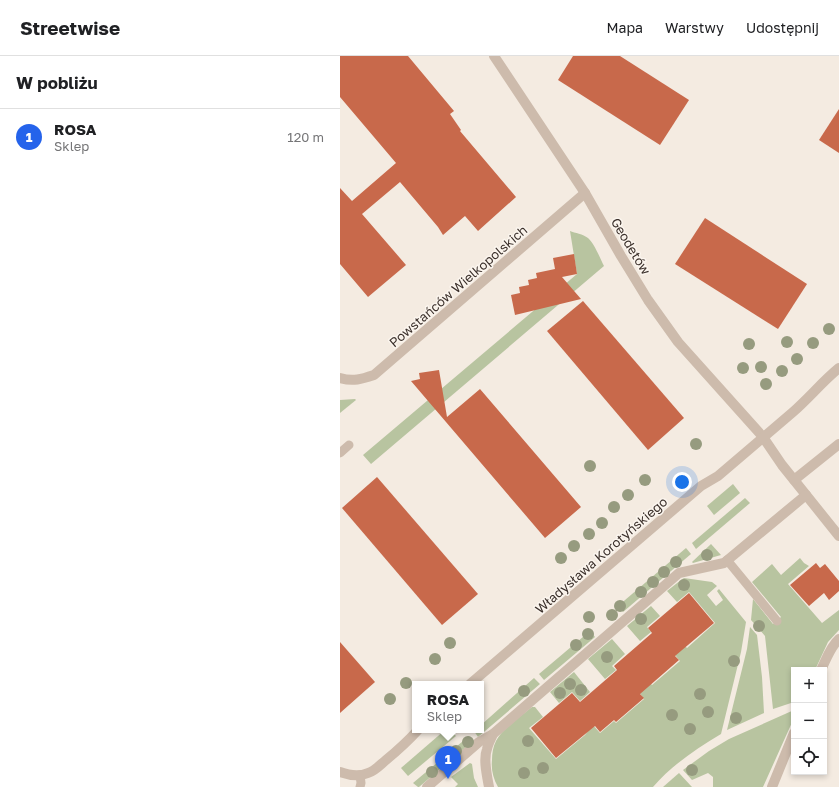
<!DOCTYPE html>
<html lang="pl">
<meta charset="utf-8">
<style>
body{margin:0;font-family:"Golos Text",sans-serif;background:#f6f6f6;color:#202124}
.controls{position:absolute;right:12px;bottom:12px;display:grid;overflow:hidden;border-radius:0px;box-shadow:0 2px 6px #0003}
.controls button{width:36px;height:36px;display:grid;place-items:center;padding:0;border:0;border-bottom:1px solid #e0e0e0;background:#fff;color:#202124;font:20px sans-serif}
.you{position:absolute;left:342px;top:426px;width:14px;height:14px;margin:-10px;border:3px solid #fff;border-radius:50%;background:#1a73e8;box-shadow:0 0 0 6px #1a73e833}
.badge{display:grid;place-items:center;width:26px;height:26px;border-radius:50%;background:#2563eb;color:#fff;font-size:13px;font-weight:700}
.pin{position:absolute;translate:-50% -33px;filter:drop-shadow(0 1px 2px #0008)}
.pin::after{content:'';position:absolute;top:21px;width:14px;height:12px;background:inherit;clip-path:polygon(0 0,100% 0,50% 100%)}
.popup{position:absolute;left:72px;top:625px;width:72px;height:52px;box-sizing:border-box;display:grid;place-content:center;border-radius:0px;background:#fff;filter:drop-shadow(0 1px 3px #0005);font-size:13px;white-space:nowrap;color:#757577}
.popup b{font-size:15px;color:#202124}
.popup::after{content:'';position:absolute;left:50%;top:100%;margin-left:-8px;border:8px solid transparent;border-top-color:#fff}
.list{margin:0;padding:0;list-style:none}
h2{display:flex;justify-content:space-between;align-items:center;height:52px;margin:0;padding:0 16px;font-size:17px}
h2 small{font-size:13px;font-weight:400;color:#757577}
.list li{display:grid;grid-template-columns:26px 1fr auto;gap:12px;align-items:center;box-sizing:border-box;height:56px;padding:0 16px;border-top:1px solid #e0e0e0}
.list b{display:block;font-size:15px;white-space:nowrap}
.list p{margin:0;font-size:13px;white-space:nowrap;color:#757577}
.list em{font-size:13px;font-style:normal;color:#757577}
.icon{flex:none;width:22px;height:22px;fill:none;stroke:currentColor;stroke-width:2;stroke-linecap:round;stroke-linejoin:round}
.map{position:relative;flex:none;width:499px;height:731px;overflow:hidden}
header{display:flex;align-items:center;gap:24px;box-sizing:border-box;height:56px;padding:0 20px;background:#fff;border-bottom:1px solid #e0e0e0}
header strong{font-size:19px}
nav{display:flex;gap:22px;margin-inline-start:auto;font-size:14px}
main{display:flex}
aside{flex:1;background:#fff}
.map>svg:first-child{display:block}
.green{fill:#b8c4a0}
.building{fill:#c8694b}
.lines{fill:none;stroke-linecap:round;stroke-linejoin:round}
.service{stroke:#cdbbac;stroke-width:9}
.minor{stroke:#cdbbac;stroke-width:10}
.tree{fill:#969b7f}
.labels{text-anchor:middle;stroke-width:3;stroke-linejoin:round;paint-order:stroke}
.street-label{font-size:13px;fill:#3b302b;stroke:#fbf5ee}
</style>
<header>
<strong>Streetwise</strong>
<nav><a>Mapa</a><a>Warstwy</a><a>Udostępnij</a></nav>
</header>
<main>
<aside>
<h2>W pobliżu<small></small></h2>
<ul class="list">
<li><span class="badge">1</span><div><b>ROSA</b><p>Sklep</p></div><em>120 m</em></li>
</ul>
</aside>
<div class="map">
<svg width="499" height="731" viewBox="0 0 499 731">
<rect width="100%" height="100%" fill="#f4ebe1"/>
<g class="green">
<path d="M230,175C235,177 243,178 248,182C254,187 260,202 264,210L31,408L23,399L237,218Z"/>
<path d="M15,343L16,344L0,357V344Z"/>
<path d="M393,428L400,437L374,459L367,450Z"/>
<path d="M405,442L410,447L356,493L352,487Z"/>
<path d="M371,488L381,499L353,507L352,506Z"/>
<path d="M346,492L351,498L283,556L278,550Z"/>
<path d="M460,502L464,507L469,510L448,528L482,567L499,554V574L488,586L475,614H454V646L433,653L425,580L411,564L413,543L433,568L441,561L412,526L432,508L441,519Z"/>
<path d="M344,522L372,526L377,530L367,539L376,550L383,544L377,535L379,533L406,566L401,596L381,678C356,693 332,709 313,731H158C153,722 151,713 152,704C152,697 153,691 156,685C162,673 181,660 192,651H195L203,661L189,672L216,703L245,679L253,669L260,677L274,665L276,667L304,643L299,636L310,627L312,629L340,605L335,599L345,590L347,592L375,567L349,536L337,546L327,535L341,524Z"/>
<path d="M311,550L320,560L307,571L311,576L300,585L287,570Z"/>
<path d="M410,571L417,579L422,621L424,657L387,674L407,593Z"/>
<path d="M250,575L255,581L204,624L199,618Z"/>
<path d="M272,583L285,598L272,610L276,614L265,623L248,603Z"/>
<path d="M234,616L250,636L240,645L232,636L219,647L210,636Z"/>
<path d="M194,622L200,628L138,681L134,675L136,674H141V669Z"/>
<path d="M454,654V662L423,731H373V721L368,717L352,724L343,714L369,695L389,683Z"/>
<path d="M105,674H110L116,680L68,720L61,712Z"/>
<path d="M129,680L133,685L79,731H78L73,727Z"/>
<path d="M130,707L132,708L134,722L138,731H115L118,728L111,721Z"/>
<path d="M339,717L352,731H323Z"/>
</g>
<g class="building">
<path d="M0,0H68L114,55L110,58L121,74L120,75L176,141L138,175L125,160L103,179L98,171L60,126L22,158L66,209L28,241L0,208V132L12,145L56,107L0,41Z"/>
<path d="M233,0H280L349,44L320,89L218,24Z"/>
<path d="M499,53V97L479,84Z"/>
<path d="M365,162L467,228L438,273L335,208Z"/>
<path d="M234,198L237,218L222,221L241,243L175,259L171,239L180,237L179,231L189,229L188,224L197,222L196,217L215,213L213,202Z"/>
<path d="M243,245L344,362L308,394L207,275Z"/>
<path d="M99,314L107,361L140,333L241,451L205,482L71,325L80,323L79,317Z"/>
<path d="M37,421L138,538L102,569L2,452Z"/>
<path d="M476,507L480,512L485,508L499,525V535L489,544L484,537L469,550L450,529Z"/>
<path d="M349,537L374,567L335,600L339,604L300,638L304,642L276,666L274,664L260,676L255,670L216,702L191,672L232,637L240,646L277,614L274,610L312,577L308,572Z"/>
<path d="M0,586L35,626L0,657Z"/>
</g>
<g class="lines">
<g class="service">
<path d="M0,397L9,389"/>
<path d="M387,504L437,565"/>
<path d="M20,719L21,727L20,731"/>
</g>
<g class="minor">
<path d="M154,0L245,137L281,200L308,244L338,286L423,381L442,409L499,480"/>
<path d="M0,322C13,326 22,323 34,319L245,137"/>
<path d="M454,424L499,388"/>
<path d="M481,614C486,604 490,591 499,583"/>
<path d="M130,628L361,430L378,420L453,356C469,342 483,325 499,312"/>
<path d="M0,716C8,719 19,721 28,717C35,715 40,709 46,704C57,695 68,685 78,674"/>
<path d="M87,731L139,686L153,678"/>
<path d="M149,731C147,720 143,703 147,693C148,688 151,683 153,678L339,517L384,507L466,439"/>
<path d="M432,731L454,677"/>
</g>
</g>
<g class="tree">
<circle cx="489" cy="273" r="6"/>
<circle cx="447" cy="286" r="6"/>
<circle cx="473" cy="287" r="6"/>
<circle cx="409" cy="288" r="6"/>
<circle cx="457" cy="303" r="6"/>
<circle cx="421" cy="311" r="6"/>
<circle cx="403" cy="312" r="6"/>
<circle cx="442" cy="315" r="6"/>
<circle cx="426" cy="328" r="6"/>
<circle cx="356" cy="388" r="6"/>
<circle cx="250" cy="410" r="6"/>
<circle cx="305" cy="424" r="6"/>
<circle cx="288" cy="439" r="6"/>
<circle cx="274" cy="451" r="6"/>
<circle cx="262" cy="467" r="6"/>
<circle cx="249" cy="478" r="6"/>
<circle cx="234" cy="490" r="6"/>
<circle cx="367" cy="499" r="6"/>
<circle cx="221" cy="502" r="6"/>
<circle cx="336" cy="506" r="6"/>
<circle cx="324" cy="516" r="6"/>
<circle cx="313" cy="526" r="6"/>
<circle cx="344" cy="529" r="6"/>
<circle cx="301" cy="536" r="6"/>
<circle cx="280" cy="550" r="6"/>
<circle cx="272" cy="559" r="6"/>
<circle cx="249" cy="561" r="6"/>
<circle cx="301" cy="563" r="6"/>
<circle cx="419" cy="570" r="6"/>
<circle cx="248" cy="578" r="6"/>
<circle cx="110" cy="587" r="6"/>
<circle cx="236" cy="589" r="6"/>
<circle cx="267" cy="601" r="6"/>
<circle cx="95" cy="603" r="6"/>
<circle cx="394" cy="605" r="6"/>
<circle cx="66" cy="627" r="6"/>
<circle cx="230" cy="628" r="6"/>
<circle cx="241" cy="634" r="6"/>
<circle cx="184" cy="635" r="6"/>
<circle cx="220" cy="637" r="6"/>
<circle cx="360" cy="638" r="6"/>
<circle cx="50" cy="643" r="6"/>
<circle cx="368" cy="656" r="6"/>
<circle cx="332" cy="659" r="6"/>
<circle cx="396" cy="662" r="6"/>
<circle cx="350" cy="673" r="6"/>
<circle cx="188" cy="685" r="6"/>
<circle cx="128" cy="686" r="6"/>
<circle cx="116" cy="695" r="6"/>
<circle cx="104" cy="705" r="6"/>
<circle cx="203" cy="712" r="6"/>
<circle cx="352" cy="714" r="6"/>
<circle cx="92" cy="716" r="6"/>
<circle cx="184" cy="717" r="6"/>
</g>
<g class="labels">
<g class="street-label">
<text transform="translate(291 190) rotate(59)" y="5">Geodetów</text>
<text transform="translate(118 230) rotate(-41)" y="5">Powstańców Wielkopolskich</text>
<text transform="translate(261 499) rotate(-41)" y="5">Władysława Korotyńskiego</text>
</g>
</g>
</svg>
<div class="controls">
<button>+</button>
<button>−</button>
<button><svg class="icon" aria-label="locate" viewBox="0 0 24 24"><circle cx="12" cy="12" r="6"/><path d="M12 2v4M12 18v4M2 12h4M18 12h4"/></svg></button>
</div>
<div class="you"></div>
<div class="pin badge" style="left:108px;top:723px">1</div>
<div class="popup"><b>ROSA</b>Sklep</div>
</div>
</main>
